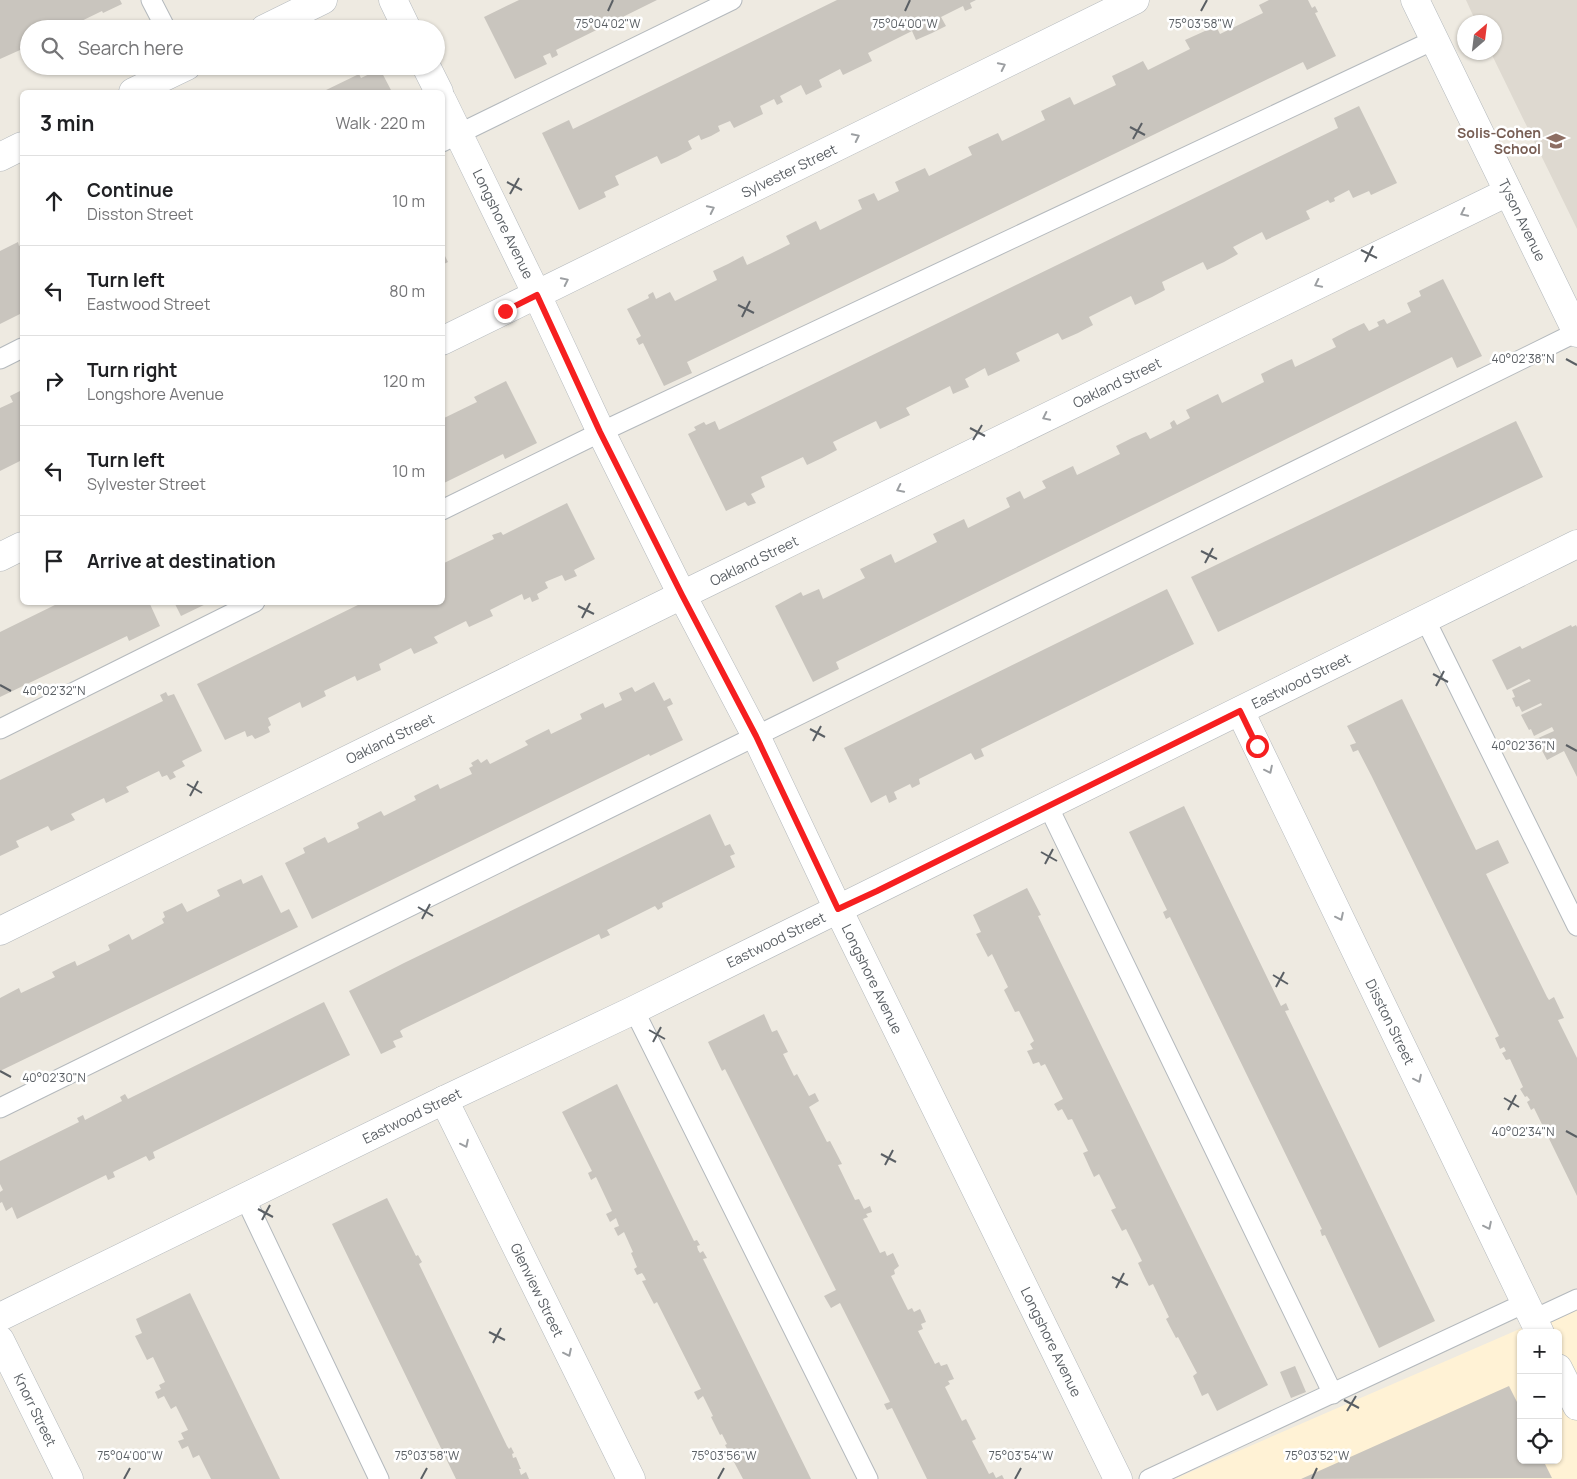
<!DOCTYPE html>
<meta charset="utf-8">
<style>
body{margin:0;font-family:Manrope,sans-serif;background:#f6f6f6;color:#202124}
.controls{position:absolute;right:15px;bottom:15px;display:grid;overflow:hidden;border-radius:8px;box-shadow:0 1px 4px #0004}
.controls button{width:45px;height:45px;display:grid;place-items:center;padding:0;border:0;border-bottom:1px solid #e0e0e0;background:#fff;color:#202124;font:25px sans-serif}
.compass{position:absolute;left:1457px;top:15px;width:45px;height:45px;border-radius:50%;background:#fff;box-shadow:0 1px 4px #0004;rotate:28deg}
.stop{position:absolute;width:15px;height:15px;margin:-11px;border:4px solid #f61f20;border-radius:50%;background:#fff}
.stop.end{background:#f61f20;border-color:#fff;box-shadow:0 1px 5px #0008}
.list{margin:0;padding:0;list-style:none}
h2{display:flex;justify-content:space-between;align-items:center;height:65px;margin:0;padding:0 20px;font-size:21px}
h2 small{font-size:16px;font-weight:400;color:#757577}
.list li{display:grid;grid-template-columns:32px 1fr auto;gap:15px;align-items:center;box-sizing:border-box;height:90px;padding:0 20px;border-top:1px solid #e0e0e0}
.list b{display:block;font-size:19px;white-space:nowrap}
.list p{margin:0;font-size:16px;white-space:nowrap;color:#757577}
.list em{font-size:16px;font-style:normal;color:#757577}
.icon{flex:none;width:28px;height:28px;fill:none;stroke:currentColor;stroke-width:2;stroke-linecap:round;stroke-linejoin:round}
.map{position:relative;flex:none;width:1577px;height:1479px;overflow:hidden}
.search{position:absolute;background:#fff;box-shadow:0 1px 4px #0004;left:20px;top:20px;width:425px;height:55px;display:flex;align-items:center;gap:12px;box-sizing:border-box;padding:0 18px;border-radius:28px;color:#757577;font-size:19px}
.panel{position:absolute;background:#fff;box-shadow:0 1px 4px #0004;left:20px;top:90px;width:425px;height:515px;border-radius:8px}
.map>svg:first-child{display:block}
.commercial{fill:#fff2d5;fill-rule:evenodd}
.education{fill:#ded9d0}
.building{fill:#c9c5be}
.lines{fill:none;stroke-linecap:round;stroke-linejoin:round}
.service-casing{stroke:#b4b9bd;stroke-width:21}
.minor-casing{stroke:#b4b9bd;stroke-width:29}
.tertiary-casing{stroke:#b4b9bd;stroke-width:29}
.service{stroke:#fff;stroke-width:19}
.minor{stroke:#fff;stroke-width:28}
.tertiary{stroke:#fff;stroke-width:28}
.oneway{stroke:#9c9fa2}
.route{stroke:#f61f20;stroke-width:6}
.ticks{fill:none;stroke:#5a5f64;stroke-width:2}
.labels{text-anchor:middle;stroke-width:5;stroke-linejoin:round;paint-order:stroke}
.education-label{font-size:14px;font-weight:bold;fill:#785e54;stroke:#fff;text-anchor:end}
.street-label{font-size:14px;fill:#5a5f64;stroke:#fff}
.ticks-label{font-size:12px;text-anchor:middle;fill:#5a5f64;stroke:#fff;stroke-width:5;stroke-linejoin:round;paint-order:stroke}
</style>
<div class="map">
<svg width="1577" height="1479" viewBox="0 0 1577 1479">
<rect width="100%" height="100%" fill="#eeeae1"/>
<path class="commercial" d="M1577,1304V1479H1174ZM1521,1333H1558V1460H1521Z"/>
<path class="education" d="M1466,0H1577V229L1491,53L1494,52V22H1476Z"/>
<g class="building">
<path d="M0,0H120L122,4L103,13L102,11L65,29H29V46L0,59Z"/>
<path d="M519,0H657L556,50L558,55L552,58L550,53L543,56L547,64L515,79L484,17Z"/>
<path d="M837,0H976L970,3L972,8L965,11L963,6L941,17L946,26L932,33L916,40L912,31L868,53L872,61L843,75L840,69L819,80L822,87L806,95L801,85L780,96L783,102L777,105L774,99L760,106L763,114L734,128L730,121L718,126L720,131L711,136L701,140L699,135L688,141L692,149L677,157L661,164L657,156L615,176L619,185L604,192L606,197L579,210L542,133L569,120L573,129Z"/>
<path d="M1269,0H1308L1312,8L1315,6L1318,12L1315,13L1336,56L1307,70L1303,62L759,327L687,362L692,373L664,386L643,343L639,345L636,339L641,336L627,309L649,298L648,295L653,292L656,299L670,292L675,301L717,280L713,271L728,264L743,256L747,265L768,255L790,244L786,236L816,221L820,230L862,209L858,200L874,193L878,201L899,191L895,182L925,168L929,176L972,155L968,147L998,133L1002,141L1045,120L1041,111L1070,97L1074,105L1116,85L1112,76L1129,68L1143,61L1148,70L1190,49L1185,40L1216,26L1220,34L1263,13L1259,5Z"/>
<path d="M380,69L392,92H322L359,74L361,78Z"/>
<path d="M1359,106L1397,183L1371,195L1369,191L1353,198L1349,190L1334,198L1335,201L1330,203L1328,200L1306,211L1310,219L1266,240L1262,232L1233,247L1238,254L1224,262L1207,270L1203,262L1162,282L1165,290L1152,297L1135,305L1131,296L1089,317L1093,325L1078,333L1062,340L1058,333L1016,353L1020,361L988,376L985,368L965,379L969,387L953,394L950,386L906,408L910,415L880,429L876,421L833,442L837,450L822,458L807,465L803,457L761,477L765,487L751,494L756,503L748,506L745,502L726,511L688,434L696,430L694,427L704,422L706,425L715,421L719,430L1338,128L1334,118Z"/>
<path d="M18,242L19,246L22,244V313L0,324V251Z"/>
<path d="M442,250L448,262L442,265Z"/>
<path d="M1443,279L1482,356L1457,368L1452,357L836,662L839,669L813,682L775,606L801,592L803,596L819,589L823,599L865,578L860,569L891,554L895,563L937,542L933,534L964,519L968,528L1010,507L1006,498L1020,491L1024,499L1046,488L1042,481L1073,466L1077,475L1120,454L1116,446L1132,438L1146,432L1150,439L1172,428L1170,423L1174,420L1177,425L1190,418L1186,410L1218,394L1222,403L1264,382L1261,374L1277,366L1292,359L1295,367L1336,347L1332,339L1349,330L1364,323L1369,331L1379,326L1377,322L1384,319L1387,324L1411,312L1407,303L1421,296L1419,291Z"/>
<path d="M506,381L537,443L505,459L503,454L442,484V419L477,402L474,397Z"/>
<path d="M22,390V460L0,471V408L13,402L10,396Z"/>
<path d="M1516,421L1543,477L1218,632L1191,577Z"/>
<path d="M567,503L595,559L574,570L577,576L565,581L562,575L545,582L548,588L537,594L539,599L532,602L530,597L524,600L522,594L490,610L493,616L469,627L466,621L434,637L438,643L414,654L411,648L379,664L381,670L370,675L357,681L355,676L324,691L326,696L302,708L300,702L268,718L271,725L268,727L270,732L262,736L255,739L252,735L247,737L245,731L225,740L197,684L364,602H442V564L494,539L492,535L501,532L503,535Z"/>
<path d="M1167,589L1194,644L981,749L984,756L975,760L971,753L919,779L920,784L912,788L910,784L894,792L897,799L889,803L886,795L871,803L844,748Z"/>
<path d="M61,602H149L160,626L129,641L127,636L0,697V632Z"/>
<path d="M174,602H210L181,616Z"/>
<path d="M1571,625L1572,627L1576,625L1577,627V777L1564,751L1547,760L1536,739L1554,731L1552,727L1534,736L1531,729L1529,730L1521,715L1542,705L1541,703L1522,712L1519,706L1516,707L1512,698L1515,697L1512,690L1531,681L1529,679L1507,690L1492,660L1520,646L1522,649Z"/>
<path d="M654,682L664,701L670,698L673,704L667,707L683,740L650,756L649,754L312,919L285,863L305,853L303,848L325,837L328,843L359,828L357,823L381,811L384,816L416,800L414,796L438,784L440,789L472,774L469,768L473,766L471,763L478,759L481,763L487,759L490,764L528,745L525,741L549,729L551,734L582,719L580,714L603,703L605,708L622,700L619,693L632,687L635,692Z"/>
<path d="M166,692L168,696L174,694L202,751L182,761L185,766L173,772L176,777L170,780L167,775L162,777L159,771L126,787L129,792L106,803L104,798L71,814L75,820L51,831L48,826L16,841L19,847L0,856V780L163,701L160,695Z"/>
<path d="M1402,699L1476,850L1498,840L1509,863L1486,874L1547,997L1549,1000L1554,997L1564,1018L1558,1020L1577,1058V1196L1534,1108L1531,1110L1527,1102L1530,1100L1527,1096L1525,1097L1520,1089L1523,1087L1510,1059L1506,1060L1502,1053L1506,1051L1504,1047L1500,1049L1495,1038L1499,1036L1371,775L1358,750L1353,752L1350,745L1356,743L1347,726Z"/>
<path d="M1184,806L1281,1006L1286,1003L1289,1010L1285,1011L1435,1321L1379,1348L1325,1235L1322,1236L1320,1230L1322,1229L1319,1223L1170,917L1166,919L1163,912L1167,910L1129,832Z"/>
<path d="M710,814L725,846L730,844L735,854L730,856L735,867L662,903L663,907L658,910L655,906L607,930L610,935L601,939L599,934L403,1029L400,1031L403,1037L393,1041L396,1047L381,1054L349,991L404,963Z"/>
<path d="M262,875L281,913L289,909L298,927L0,1071V998L19,988L21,993L55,977L52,972L62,967L75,961L77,966L110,950L108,945L129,934L132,940L164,923L162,919L165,917L163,912L172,908L182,903L187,912L220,896L217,890L241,879L243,884Z"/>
<path d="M1027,888L1041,915L1038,916L1159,1164L1268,1385L1217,1411L1208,1393L1202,1396L1193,1376L1197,1373L1178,1337L1176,1338L1166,1319L1169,1317L1153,1284L1149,1286L1143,1274L1138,1263L1142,1261L1126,1229L1122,1231L1111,1210L1116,1208L1099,1174L1094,1177L1083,1153L1088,1151L1072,1119L1068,1120L1062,1109L1058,1111L1054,1104L1063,1099L1045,1064L1041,1066L1039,1062L1033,1064L1030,1057L1027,1051L1033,1049L1030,1044L1034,1041L1019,1011L1015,1012L1004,990L1008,987L992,954L988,957L976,934L981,932L973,915Z"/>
<path d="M324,1002L350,1055L153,1152L155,1158L149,1161L146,1156L113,1172L115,1177L108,1180L106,1175L17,1219L12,1207L6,1211L2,1202L0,1203V1192L3,1190L0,1184V1161L79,1122L77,1118L83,1115L85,1120L122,1101L120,1097L125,1094L128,1099L130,1098Z"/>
<path d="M764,1014L772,1032L777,1030L788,1052L783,1054L794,1076L797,1074L809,1096L815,1093L819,1101L809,1107L827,1142L830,1141L842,1164L838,1165L855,1200L859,1199L864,1209L870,1206L872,1212L866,1214L868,1217L863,1219L880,1253L885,1251L887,1256L893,1253L899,1266L894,1270L895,1274L891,1276L908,1310L912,1308L914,1312L920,1309L923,1315L926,1322L921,1324L923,1329L918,1331L935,1364L939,1362L941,1366L947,1364L954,1379L948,1381L950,1384L945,1387L962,1421L966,1419L976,1439L972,1441L989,1474L993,1472L996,1478L1002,1475L1004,1479H927L892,1408L887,1410L884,1404L890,1402L840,1303L831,1308L824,1296L836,1290L725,1069L722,1071L708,1042Z"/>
<path d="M617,1084L694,1241L697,1240L700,1245L697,1246L698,1250L700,1253L703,1251L707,1258L703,1259L811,1479H743L725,1445L727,1444L722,1434L720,1435L711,1417L713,1416L703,1396L698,1400L694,1392L701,1389L657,1302L654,1304L642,1281L646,1280L644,1276L642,1273L637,1275L634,1269L637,1267L631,1253L633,1252L624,1232L618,1236L614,1228L619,1226L616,1218L610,1222L606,1214L612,1211L596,1177L591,1180L588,1173L592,1171L562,1112Z"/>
<path d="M387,1198L416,1256L418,1255L422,1262L419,1264L507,1446L509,1449L511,1447L514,1453L512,1454L513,1458L516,1457L521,1469H519L521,1475L526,1472L529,1479H456L332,1224Z"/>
<path d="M190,1293L280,1479H211L199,1455L193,1458L188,1446L182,1449L178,1441L184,1439L181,1433L188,1430L176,1406L171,1409L164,1396L158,1399L155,1392L161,1389L159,1385L165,1382L153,1357L147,1360L135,1336L142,1333L136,1319Z"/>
<path d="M1295,1366L1306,1392L1291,1398L1280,1372Z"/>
<path d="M1509,1386L1521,1410V1460H1543L1552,1478L1301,1479Z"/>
</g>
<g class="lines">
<g class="service-casing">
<g id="service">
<path d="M151,0L166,29"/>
<path d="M442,142L732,0"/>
<path d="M0,359L22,348"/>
<path d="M442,510L601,432L1434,40"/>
<path d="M1425,619L1577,926"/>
<path d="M0,729L255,602"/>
<path d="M1048,806L1333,1394"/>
<path d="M634,1010L868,1479"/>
<path d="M0,1108L1577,332"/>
<path d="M245,1198L379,1479"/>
<path d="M1534,1319L1577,1299"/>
<path d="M1149,1479L1525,1303"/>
</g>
</g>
<g class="minor-casing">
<g id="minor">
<path d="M393,0L407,29"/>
<path d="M264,29L323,0"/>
<path d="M426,66L439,92"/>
<path d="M133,92L187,66"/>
<path d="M442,100L537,295L601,432L682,595L756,736L838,909L1118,1479"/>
<path d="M0,157L22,146"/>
<path d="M442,341L1135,0"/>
<path d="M0,557L22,546"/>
<path d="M1240,711L1540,1333"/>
<path d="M0,931L682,595L1508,192"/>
<path d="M444,1100L631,1479"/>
<path d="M0,1317L444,1100L634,1010L1577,544"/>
<path d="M0,1340L69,1479"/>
<path d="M1558,1368L1577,1406"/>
</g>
</g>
<g class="tertiary-casing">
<path id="tertiary" d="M1415,0L1577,333"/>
</g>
<use href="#service" class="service"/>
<use href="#minor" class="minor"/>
<use href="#tertiary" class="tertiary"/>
</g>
<defs><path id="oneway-chevron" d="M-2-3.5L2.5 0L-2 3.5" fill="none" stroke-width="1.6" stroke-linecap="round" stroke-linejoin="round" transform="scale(1.25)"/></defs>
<g class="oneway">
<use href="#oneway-chevron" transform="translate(1002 66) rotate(-26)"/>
<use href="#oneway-chevron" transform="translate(856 137) rotate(-26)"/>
<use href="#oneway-chevron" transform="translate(711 209) rotate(-26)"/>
<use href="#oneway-chevron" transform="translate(1464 213) rotate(154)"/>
<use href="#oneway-chevron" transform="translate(565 281) rotate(-26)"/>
<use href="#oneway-chevron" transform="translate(1318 284) rotate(154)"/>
<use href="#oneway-chevron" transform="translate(1046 417) rotate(154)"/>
<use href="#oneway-chevron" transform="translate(900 489) rotate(154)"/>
<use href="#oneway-chevron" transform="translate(1269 770) rotate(64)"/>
<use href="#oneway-chevron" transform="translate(1340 917) rotate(64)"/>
<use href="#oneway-chevron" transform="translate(1418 1079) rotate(64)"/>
<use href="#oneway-chevron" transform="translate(465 1144) rotate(64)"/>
<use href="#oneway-chevron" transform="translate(1488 1226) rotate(64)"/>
<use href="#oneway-chevron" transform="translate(568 1353) rotate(64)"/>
</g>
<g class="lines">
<path class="route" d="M505,311L537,295L600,432L682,595L756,736L838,909L877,891L1240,711L1257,746"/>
</g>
<path class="ticks" d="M608,11L613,0M905,11L910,0M1201,11L1207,0M1130,127L1145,135M1133,139L1142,123M507,182L522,190M510,194L519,178M1361,250L1377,258M1365,262L1373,246M738,305L754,313M742,317L750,301M1566,359L1577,365M970,428L985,436M973,440L982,425M1201,551L1217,559M1205,563L1213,548M578,606L594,614M582,618L590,603M1433,674L1448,682M0,685L11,691M1436,686L1444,671M810,729L825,737M813,741L821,726M1566,745L1577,751M187,784L202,793M190,796L198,781M1041,852L1057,861M1045,864L1053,849M418,907L433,916M422,919L430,904M1273,975L1288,984M1276,987L1284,972M649,1030L665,1039M653,1042L661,1027M0,1071L11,1077M1504,1098L1519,1107M1508,1110L1516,1095M1566,1131L1577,1137M881,1154L896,1162M885,1165L893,1150M258,1209L273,1217M262,1220L270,1205M1112,1277L1128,1285M1116,1288L1124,1273M489,1332L505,1340M493,1343L501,1328M1344,1400L1359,1408M1347,1411L1356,1396M124,1479L130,1468M421,1479L427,1468M718,1479L724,1468M1015,1479L1021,1468M1312,1479L1317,1468"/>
<defs>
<g id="school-bare" transform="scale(1.5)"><path d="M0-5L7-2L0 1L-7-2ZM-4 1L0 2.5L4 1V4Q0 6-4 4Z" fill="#8d6e63" stroke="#fff" stroke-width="2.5" paint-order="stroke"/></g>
</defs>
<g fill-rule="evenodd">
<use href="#school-bare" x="1556" y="141"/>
</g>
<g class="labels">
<g class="education-label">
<text x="1541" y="138">Solis-Cohen<tspan x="1541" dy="16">School</tspan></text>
</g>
<g class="street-label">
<text transform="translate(789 171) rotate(-26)" y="5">Sylvester Street</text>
<text transform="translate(1522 220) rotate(64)" y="5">Tyson Avenue</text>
<text transform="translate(503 224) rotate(64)" y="5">Longshore Avenue</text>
<text transform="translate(1117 383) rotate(-26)" y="5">Oakland Street</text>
<text transform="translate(754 561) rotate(-26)" y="5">Oakland Street</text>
<text transform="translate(1301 681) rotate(-26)" y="5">Eastwood Street</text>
<text transform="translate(390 739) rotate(-26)" y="5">Oakland Street</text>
<text transform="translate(776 940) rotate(-26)" y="5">Eastwood Street</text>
<text transform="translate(872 979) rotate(64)" y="5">Longshore Avenue</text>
<text transform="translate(1390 1022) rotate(64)" y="5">Disston Street</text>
<text transform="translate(412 1116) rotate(-26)" y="5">Eastwood Street</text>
<text transform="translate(537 1290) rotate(64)" y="5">Glenview Street</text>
<text transform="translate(1051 1342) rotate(64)" y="5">Longshore Avenue</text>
<text transform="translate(35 1410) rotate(64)" y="5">Knorr Street</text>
</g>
</g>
<g class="ticks-label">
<text x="608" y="28">75°04'02"W</text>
<text x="905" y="28">75°04'00"W</text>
<text x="1201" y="28">75°03'58"W</text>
<text x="1523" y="363">40°02'38"N</text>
<text x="54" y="695">40°02'32"N</text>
<text x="1523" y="750">40°02'36"N</text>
<text x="54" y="1082">40°02'30"N</text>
<text x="1523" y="1136">40°02'34"N</text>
<text x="130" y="1460">75°04'00"W</text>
<text x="427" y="1460">75°03'58"W</text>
<text x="724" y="1460">75°03'56"W</text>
<text x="1021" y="1460">75°03'54"W</text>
<text x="1317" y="1460">75°03'52"W</text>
</g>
</svg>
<div class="controls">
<button>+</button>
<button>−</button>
<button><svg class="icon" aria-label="locate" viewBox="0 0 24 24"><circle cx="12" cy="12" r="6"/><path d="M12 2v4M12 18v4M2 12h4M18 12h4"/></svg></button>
</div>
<svg class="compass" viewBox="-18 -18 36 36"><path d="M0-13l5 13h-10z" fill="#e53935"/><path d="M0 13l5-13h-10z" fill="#757577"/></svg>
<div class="stop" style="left:1257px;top:746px"></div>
<div class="stop end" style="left:505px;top:311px"></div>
<div class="search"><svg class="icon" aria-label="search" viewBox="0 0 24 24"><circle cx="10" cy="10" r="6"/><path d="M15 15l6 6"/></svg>Search here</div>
<section class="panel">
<h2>3 min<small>Walk · 220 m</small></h2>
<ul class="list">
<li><svg class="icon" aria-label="ahead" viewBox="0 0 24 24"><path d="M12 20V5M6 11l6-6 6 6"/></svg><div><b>Continue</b><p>Disston Street</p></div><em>10 m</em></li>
<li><svg class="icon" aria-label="left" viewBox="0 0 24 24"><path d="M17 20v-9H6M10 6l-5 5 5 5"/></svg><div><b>Turn left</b><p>Eastwood Street</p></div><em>80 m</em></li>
<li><svg class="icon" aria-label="right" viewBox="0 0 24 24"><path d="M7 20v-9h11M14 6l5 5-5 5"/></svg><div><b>Turn right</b><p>Longshore Avenue</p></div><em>120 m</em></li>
<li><svg class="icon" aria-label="left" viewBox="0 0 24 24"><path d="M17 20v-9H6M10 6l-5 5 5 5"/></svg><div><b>Turn left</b><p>Sylvester Street</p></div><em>10 m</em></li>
<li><svg class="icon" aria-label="arrive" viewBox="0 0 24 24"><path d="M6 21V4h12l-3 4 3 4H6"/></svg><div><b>Arrive at destination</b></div></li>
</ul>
</section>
</div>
